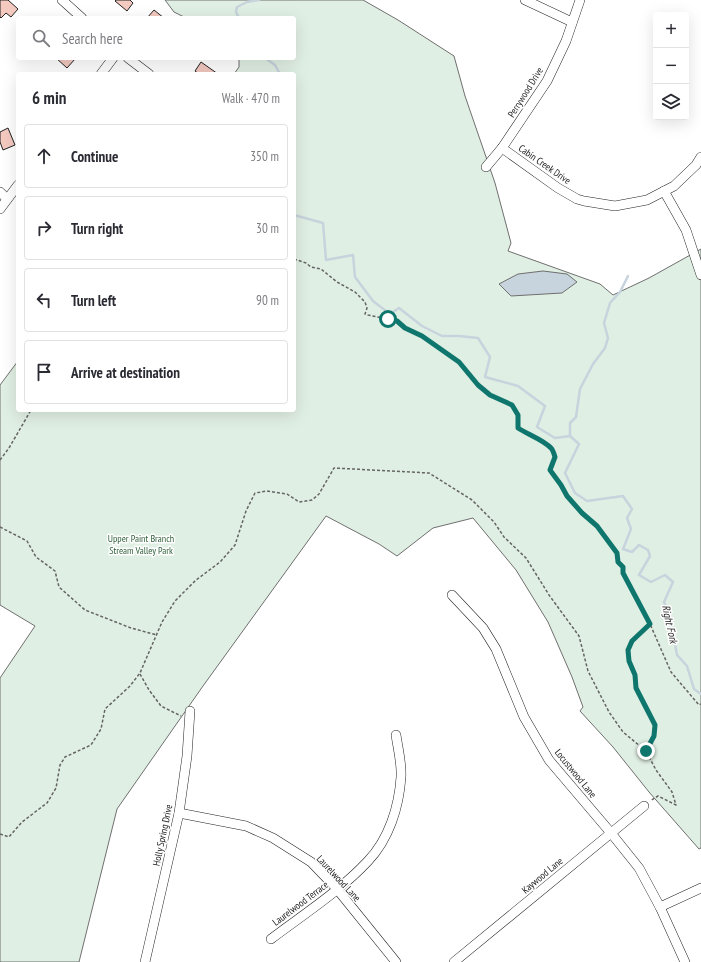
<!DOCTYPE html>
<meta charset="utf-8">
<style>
body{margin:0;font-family:"PT Sans Narrow",sans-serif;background:#f2f2f3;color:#2b2b33}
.controls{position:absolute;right:12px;top:12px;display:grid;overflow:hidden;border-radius:4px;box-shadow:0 4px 16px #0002}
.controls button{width:36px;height:36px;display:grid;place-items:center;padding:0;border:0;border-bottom:1px solid #e1e1e2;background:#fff;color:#2b2b33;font:20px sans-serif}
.stop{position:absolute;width:12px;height:12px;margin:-9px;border:3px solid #0f766e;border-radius:50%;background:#fff}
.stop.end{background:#0f766e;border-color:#fff;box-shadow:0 1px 4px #0008}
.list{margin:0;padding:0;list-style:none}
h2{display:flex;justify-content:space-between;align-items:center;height:52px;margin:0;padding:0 16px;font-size:17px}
h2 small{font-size:13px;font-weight:400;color:#7c7c81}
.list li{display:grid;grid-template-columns:26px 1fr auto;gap:12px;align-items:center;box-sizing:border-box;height:64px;margin:0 8px 8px;padding:0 8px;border:1px solid #e1e1e2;border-radius:4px}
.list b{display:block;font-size:15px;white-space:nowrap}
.list em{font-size:13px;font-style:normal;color:#7c7c81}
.icon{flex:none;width:22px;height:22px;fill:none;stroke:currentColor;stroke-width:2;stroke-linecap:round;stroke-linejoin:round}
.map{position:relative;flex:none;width:701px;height:962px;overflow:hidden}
.search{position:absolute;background:#fff;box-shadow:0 4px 16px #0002;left:16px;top:16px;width:280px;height:44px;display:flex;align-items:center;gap:10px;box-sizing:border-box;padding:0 14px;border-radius:4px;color:#7c7c81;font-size:15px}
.panel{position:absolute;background:#fff;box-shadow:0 4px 16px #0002;left:16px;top:72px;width:280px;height:340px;border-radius:4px}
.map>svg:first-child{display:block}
.green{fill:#e0efe3;stroke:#6f6f6f}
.water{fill:#c7d3dd;stroke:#6f6f6f}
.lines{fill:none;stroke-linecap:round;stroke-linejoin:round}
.stream{stroke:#c7d3dd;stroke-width:2.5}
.building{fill:#f3c9c0;stroke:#222}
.minor-casing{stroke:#222;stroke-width:10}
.path{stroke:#646464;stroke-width:1.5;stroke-dasharray:3 2;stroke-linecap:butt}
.minor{stroke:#fff;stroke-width:9}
.route{stroke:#0f766e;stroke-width:5}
.labels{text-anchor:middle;stroke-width:3;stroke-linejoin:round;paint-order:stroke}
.street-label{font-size:10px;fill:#222;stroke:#fff}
.park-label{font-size:10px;fill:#2f5e38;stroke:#fff}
.water-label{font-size:11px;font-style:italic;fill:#222;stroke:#fff}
</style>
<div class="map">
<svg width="701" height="962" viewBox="0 0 701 962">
<rect width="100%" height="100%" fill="#fff"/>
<path class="green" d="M165,0H363L398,20L454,56L465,96L495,183L511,243L508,251L600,284L613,295L649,278L701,249V848L699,849L649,792L613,747L580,711L583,707L572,677L548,622L516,570L473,518L433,528L397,556L379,544L326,516L203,686L117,809L79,962H0V678L35,626L0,605V385L18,361V410H294V74H234L239,67V58H294V18H186L174,12Z"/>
<path class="water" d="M543,271L567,274L577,282L562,293L511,296L499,284L518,274Z"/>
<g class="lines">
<g class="stream">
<path d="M239,18L236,12L237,7L247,2L259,0"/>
<path d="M265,58L275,65L280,74"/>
<path d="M294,215L323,223L326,260L353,255L355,277L373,301L390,314L399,308L422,326L442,336H459L478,338L490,357L485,377L518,386L545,406L537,427L555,438L570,436L579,444L565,473L575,493L587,501L623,496L632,509L627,518L631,529L623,549L632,552L639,545L648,550L650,556L639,575L651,582L665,575L673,582L664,602L670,617L677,655L687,666L694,689L701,694"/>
<path d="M570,436V423L576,417L580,389L593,364L605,348L608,338L604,323L610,303L620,292L628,276"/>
</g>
</g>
<g class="building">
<path d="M0,0H8L18,9L11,17L6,13L1,18L0,17Z"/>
<path d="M116,0H130L133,3L127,11L115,1Z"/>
<path d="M154,10L164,18H147Z"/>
<path d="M56,58H74L75,59L67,68Z"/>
<path d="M201,62L218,74H199L195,71Z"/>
<path d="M8,128L15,145L3,150L0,142V132Z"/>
</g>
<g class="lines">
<g class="minor-casing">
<g id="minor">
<path d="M62,0L82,18"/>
<path d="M525,0L572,22"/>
<path d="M128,58L149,74"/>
<path d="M101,74L113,58"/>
<path d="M502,148L558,188L577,199L584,201L615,206L647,200L674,186L696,165L701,157"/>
<path d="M486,167L502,148L547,81L566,41L580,0"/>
<path d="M664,191L686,230L701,275"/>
<path d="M0,192L7,199"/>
<path d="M0,209L18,185"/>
<path d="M452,595L483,628L496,649L524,717L549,760L611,833L639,868L660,907L685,962"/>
<path d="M179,813L246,826L273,838L311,862L337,889L396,962"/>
<path d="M660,907L701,888"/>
<path d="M271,939C304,914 340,891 368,861C389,839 399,807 401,777C402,764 398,749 396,735"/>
<path d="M145,962L179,813L187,756L190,711"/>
<path d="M454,962L644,806"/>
</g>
</g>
<g class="path">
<path d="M294,259L306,263L311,267L321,269L337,282L355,292L365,302L367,308L365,314L368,315L397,321L405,328L422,336L441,349L459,362L478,385L490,395L512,405L518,415V428C527,434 544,440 551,448C553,450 554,454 555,457L550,470L561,485L567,496L582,513L597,526L617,553L618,562L623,567V573L650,624L671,672L699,705L701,704"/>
<path d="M0,460L9,448L31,410"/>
<path d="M0,527L27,541L36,557L55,571L59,587L85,610L131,628L157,635"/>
<path d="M140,674L149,690L161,706L181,716"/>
<path d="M646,751L654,737L655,725L636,688L635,675L629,661L628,650L632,641L650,624"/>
<path d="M0,834L9,837L22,822L47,803L56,788L60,765L65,757L91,745L101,729L105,709L130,686L140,673L162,622L175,601L196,580L220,562L235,545L246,511L255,493L267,491L287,494L299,502L312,500L319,494L334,468L429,473L472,500L494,522L504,537L526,558L549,595L579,636L588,671L609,712L623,732L646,751L656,770L672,792L676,805L658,796L650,801"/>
</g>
<use href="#minor" class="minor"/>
</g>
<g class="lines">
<path class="route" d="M388,319L397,321L405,328L422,336L459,362L478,385L490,395L512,405L518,415V428C527,434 544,440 551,448C553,450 554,454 555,457L550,470L561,485L567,496L582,513L597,526L617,553L618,562L623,567V573L650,624L632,641L628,650L629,661L635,675L636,688L655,725L654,736L646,751"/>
</g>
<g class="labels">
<g class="street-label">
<text transform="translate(525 92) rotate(-58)" y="4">Perrywood Drive</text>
<text transform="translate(545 164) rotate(35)" y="4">Cabin Creek Drive</text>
<text transform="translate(576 773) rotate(51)" y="4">Locustwood Lane</text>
<text transform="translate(162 835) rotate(-78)" y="4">Holly Spring Drive</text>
<text transform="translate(542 875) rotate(-40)" y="4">Kaywood Lane</text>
<text transform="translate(339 878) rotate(47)" y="4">Laurelwood Lane</text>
<text transform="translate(300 903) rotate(-37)" y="4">Laurelwood Terrace</text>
</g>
<g class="park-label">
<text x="141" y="542">Upper Paint Branch<tspan x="141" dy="12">Stream Valley Park</tspan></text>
</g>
<g class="water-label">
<text transform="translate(670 624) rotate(78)" y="4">Right Fork</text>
</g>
</g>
</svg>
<div class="controls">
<button>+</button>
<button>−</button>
<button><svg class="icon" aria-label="layers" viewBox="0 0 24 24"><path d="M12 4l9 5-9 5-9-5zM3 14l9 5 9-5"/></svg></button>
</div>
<div class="stop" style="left:388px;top:319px"></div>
<div class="stop end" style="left:646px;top:751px"></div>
<div class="search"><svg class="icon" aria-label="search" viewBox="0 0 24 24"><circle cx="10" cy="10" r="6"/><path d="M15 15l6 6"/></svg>Search here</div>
<section class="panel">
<h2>6 min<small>Walk · 470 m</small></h2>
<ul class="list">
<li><svg class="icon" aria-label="ahead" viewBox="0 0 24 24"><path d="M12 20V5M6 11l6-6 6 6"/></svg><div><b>Continue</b></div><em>350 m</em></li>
<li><svg class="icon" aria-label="right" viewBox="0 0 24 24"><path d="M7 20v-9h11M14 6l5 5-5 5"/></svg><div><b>Turn right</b></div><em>30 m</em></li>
<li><svg class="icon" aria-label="left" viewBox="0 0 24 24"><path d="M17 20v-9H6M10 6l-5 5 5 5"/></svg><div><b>Turn left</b></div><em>90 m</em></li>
<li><svg class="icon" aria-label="arrive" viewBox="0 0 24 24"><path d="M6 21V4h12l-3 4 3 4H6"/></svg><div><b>Arrive at destination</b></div></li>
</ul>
</section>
</div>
